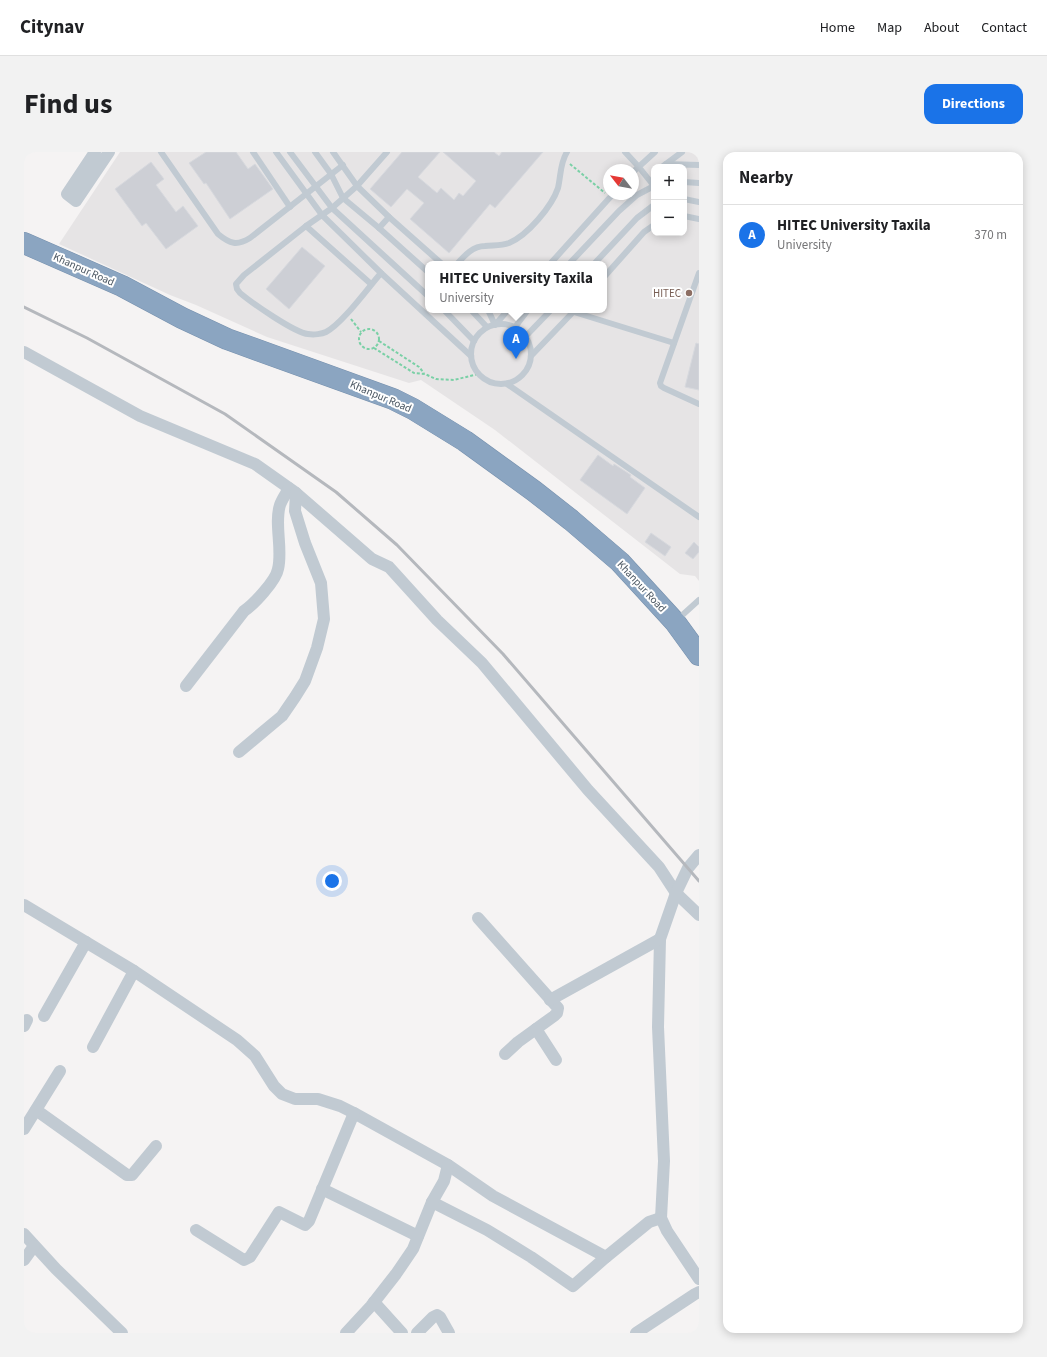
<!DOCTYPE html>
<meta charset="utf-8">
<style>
body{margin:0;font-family:"Source Sans 3",sans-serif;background:#f2f2f2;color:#202124}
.controls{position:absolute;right:12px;top:12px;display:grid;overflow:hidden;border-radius:8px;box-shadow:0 2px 10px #0003}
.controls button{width:36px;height:36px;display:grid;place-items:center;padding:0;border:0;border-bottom:1px solid #e0e0e0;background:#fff;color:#202124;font:20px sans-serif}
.compass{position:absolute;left:579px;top:12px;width:36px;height:36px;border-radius:50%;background:#fff;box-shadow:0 2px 10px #0003;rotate:301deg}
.you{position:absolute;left:308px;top:729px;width:14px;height:14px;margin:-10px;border:3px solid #fff;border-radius:50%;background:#1a73e8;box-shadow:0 0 0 6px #1a73e833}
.badge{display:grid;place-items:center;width:26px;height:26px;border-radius:50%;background:#1a73e8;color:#fff;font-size:13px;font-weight:700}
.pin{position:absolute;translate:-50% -33px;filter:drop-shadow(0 1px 2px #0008)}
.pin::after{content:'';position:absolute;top:21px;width:14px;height:12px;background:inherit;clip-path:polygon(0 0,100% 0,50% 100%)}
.popup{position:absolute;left:401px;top:109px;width:182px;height:52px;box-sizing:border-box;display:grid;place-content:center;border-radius:8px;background:#fff;filter:drop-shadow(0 1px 3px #0005);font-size:13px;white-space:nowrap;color:#757577}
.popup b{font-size:15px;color:#202124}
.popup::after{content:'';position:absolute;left:50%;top:100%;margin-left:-8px;border:8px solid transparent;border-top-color:#fff}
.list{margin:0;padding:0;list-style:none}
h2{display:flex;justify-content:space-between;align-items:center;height:52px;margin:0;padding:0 16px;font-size:17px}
h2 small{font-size:13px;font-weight:400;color:#757577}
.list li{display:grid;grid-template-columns:26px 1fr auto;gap:12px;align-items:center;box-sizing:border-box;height:60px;padding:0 16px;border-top:1px solid #e0e0e0}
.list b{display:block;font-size:15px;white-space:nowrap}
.list p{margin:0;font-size:13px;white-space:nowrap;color:#757577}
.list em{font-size:13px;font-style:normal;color:#757577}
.map{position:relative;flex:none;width:675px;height:1181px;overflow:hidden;border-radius:12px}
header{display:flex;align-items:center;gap:24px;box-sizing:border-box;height:56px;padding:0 20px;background:#fff;border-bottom:1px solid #e0e0e0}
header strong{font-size:19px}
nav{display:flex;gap:22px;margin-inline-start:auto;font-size:14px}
.intro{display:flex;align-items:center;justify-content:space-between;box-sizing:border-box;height:96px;padding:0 24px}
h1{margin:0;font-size:28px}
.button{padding:10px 18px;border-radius:12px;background:#1a73e8;color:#fff;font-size:14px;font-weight:700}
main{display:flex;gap:24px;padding:0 24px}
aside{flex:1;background:#fff;border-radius:12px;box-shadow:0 2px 10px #0003}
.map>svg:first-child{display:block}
.education{fill:#e6e4e5;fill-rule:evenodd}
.building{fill:#cdcfd5;stroke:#d7d9de}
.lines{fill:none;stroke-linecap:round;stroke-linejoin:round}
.highway-casing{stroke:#7690ad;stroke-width:22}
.path{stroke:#7ad0a6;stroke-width:2;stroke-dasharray:3 2;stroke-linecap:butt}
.lane{stroke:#c1cad2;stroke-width:6}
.street{stroke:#c1cad2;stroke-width:12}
.highway{stroke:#8ba5c1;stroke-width:21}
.rail{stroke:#b5b8bd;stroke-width:3}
.education-dot{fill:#8d6e63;stroke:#fff;stroke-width:1.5}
.labels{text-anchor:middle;stroke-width:4;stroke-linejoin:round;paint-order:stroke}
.street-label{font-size:11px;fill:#4a5661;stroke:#fff}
.education-label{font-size:11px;fill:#785e54;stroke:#fff;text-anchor:end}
</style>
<header>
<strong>Citynav</strong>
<nav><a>Home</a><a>Map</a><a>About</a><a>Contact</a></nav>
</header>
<div class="intro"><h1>Find us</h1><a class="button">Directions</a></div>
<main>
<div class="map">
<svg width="675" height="1181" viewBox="0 0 675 1181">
<rect width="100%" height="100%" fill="#f5f3f3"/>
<path class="education" d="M96,0H675V429L671,424L656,422L471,278L397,228L385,231L243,185L172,153L146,143L35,92ZM630,15H660V81H630ZM585,18H609V42H585ZM404,112H580V158H404Z"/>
<g class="building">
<path d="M182,0H212L224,17L231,12L249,37L206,67L182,31L180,32L165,11Z"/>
<path d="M378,0H416L394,25L413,41L417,36L430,48L435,41L439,44L452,29L419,0H470L475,4L478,0H519L471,56L466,52L425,101L386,67L400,51L383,37L367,55L346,37Z"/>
<path d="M127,10L140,27L132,33L152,60L159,54L174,74L142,97L122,71L118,74L91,37Z"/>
<path d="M278,95L301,114L265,157L242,137Z"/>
<path d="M672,191L675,192V238L661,235Z"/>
<path d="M574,303L589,314L590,312L607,323L606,325L621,336L603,362L556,328Z"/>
<path d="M627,381L647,395L641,404L621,390Z"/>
<path d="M670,390L675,395V400L669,407L661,401Z"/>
</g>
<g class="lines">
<g class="highway-casing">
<path id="highway" d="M0,91L98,134L158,166L203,187L369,247L389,257L441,289L510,339L547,368L596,410L651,470L675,503"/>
</g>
<g class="path">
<path d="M546,12L581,41"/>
<path d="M327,167L337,180"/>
<circle cx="345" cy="187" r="10"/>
<path d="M355,189L395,215L400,221"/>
<path d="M350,196L390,221L401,222L412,227L430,228L454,222"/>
</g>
<g class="lane">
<path d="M137,0L194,82C206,92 213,94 226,86L319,13"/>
<path d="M229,0L266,55"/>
<path d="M252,0L298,63L357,121L447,204"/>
<path d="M266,0L308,56L404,144"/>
<path d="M291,0L307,22L319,46L355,76L404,120"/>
<path d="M309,0L333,34L365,65L418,112"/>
<path d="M601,0L614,14L630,34"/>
<path d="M642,12L675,13"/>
<path d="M638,15L658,0"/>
<path d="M609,20L631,0"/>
<path d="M660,30L675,31"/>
<path d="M660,47L675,50"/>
<path d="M660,64L675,67"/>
<path d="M282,74L347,132"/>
<path d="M355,76L365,65"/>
<path d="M433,112C441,103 449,94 461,94C469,93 477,94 485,91C504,83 528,54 534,36C537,23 536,11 543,0"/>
<path d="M526,112L589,42"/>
<path d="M545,112L595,59L613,43L630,34"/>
<path d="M570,112L613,66L630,53"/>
<path d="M357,121C344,136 318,172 302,180C298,182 290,183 284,182C271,181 228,151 216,141L213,137L212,132L220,123L282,74L308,56L333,34L363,0"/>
<path d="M675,121L636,231L637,234L640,236L675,252"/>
<path d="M580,125L620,80L630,73"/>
<path d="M420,158L450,189"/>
<path d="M447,158L463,175"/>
<path d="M464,158L471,173L484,158"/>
<path d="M550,160L650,191"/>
<circle cx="477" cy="202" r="30"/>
<path d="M491,175L504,158"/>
<path d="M501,185L527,158"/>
<path d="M507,204L551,158"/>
<path d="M483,232L675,365"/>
<path d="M654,467L675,448"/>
</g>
<g class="street">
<path d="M71,0L43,42L52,49L85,0"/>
<path d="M0,200L116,264L231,312L272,341L348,407L365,415L413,468L458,511L564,638L635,715L652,741L675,763"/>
<path d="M162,534L220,459C229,453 252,429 254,417C259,397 250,372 256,353C258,347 262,342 265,336"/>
<path d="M215,600L258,564L271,545L281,529L293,496L300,467L297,431L281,391L271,359L272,341"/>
<path d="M675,703L664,716L652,741L636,787L634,875L640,1009L637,1066L643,1079L675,1127"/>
<path d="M0,753L110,819L213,888L231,904L250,934L258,942L271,947H294L316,954L330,961L424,1013L469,1044L582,1105L625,1070L637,1066"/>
<path d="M454,766L534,856L533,861L530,864L494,890L481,902"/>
<path d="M526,848L636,787"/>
<path d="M20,864L62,790"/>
<path d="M0,874L3,868"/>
<path d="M512,877L532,908"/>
<path d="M69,895L110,819"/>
<path d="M12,958L103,1023H108L132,994"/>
<path d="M0,977L36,919"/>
<path d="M298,1037L394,1084"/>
<path d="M408,1050L463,1078L507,1105L549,1134L582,1105"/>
<path d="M172,1078L220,1108L226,1105L255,1060L281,1073L285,1069L330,961"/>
<path d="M0,1082L32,1117L98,1181"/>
<path d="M0,1108L10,1094"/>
<path d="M350,1150L378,1181"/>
<path d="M322,1181L347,1154L372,1122L389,1097L408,1050L420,1029L424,1013"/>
<path d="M393,1181L409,1165L413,1163L416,1165L425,1181"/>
<path d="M612,1181L671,1142L675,1140"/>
</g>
<use href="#highway" class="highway"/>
<path class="rail" d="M0,155L63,186L201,262L312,340L373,393L479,502L675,729"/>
</g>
<circle class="education-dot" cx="665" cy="141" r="4"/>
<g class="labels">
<g class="street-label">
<text transform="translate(60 117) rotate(24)" y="4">Khanpur Road</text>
<text transform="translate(357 244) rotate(23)" y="4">Khanpur Road</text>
<text transform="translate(618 434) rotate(47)" y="4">Khanpur Road</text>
</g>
<g class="education-label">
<text x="657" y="145">HITEC</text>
</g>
</g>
</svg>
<div class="controls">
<button>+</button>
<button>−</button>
</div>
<svg class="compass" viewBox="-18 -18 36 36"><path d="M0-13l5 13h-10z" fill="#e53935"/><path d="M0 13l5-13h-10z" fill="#757577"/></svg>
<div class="you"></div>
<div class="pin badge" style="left:492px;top:207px">A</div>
<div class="popup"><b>HITEC University Taxila</b>University</div>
</div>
<aside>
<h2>Nearby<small></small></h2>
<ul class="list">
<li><span class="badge">A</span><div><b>HITEC University Taxila</b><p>University</p></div><em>370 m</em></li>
</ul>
</aside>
</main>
